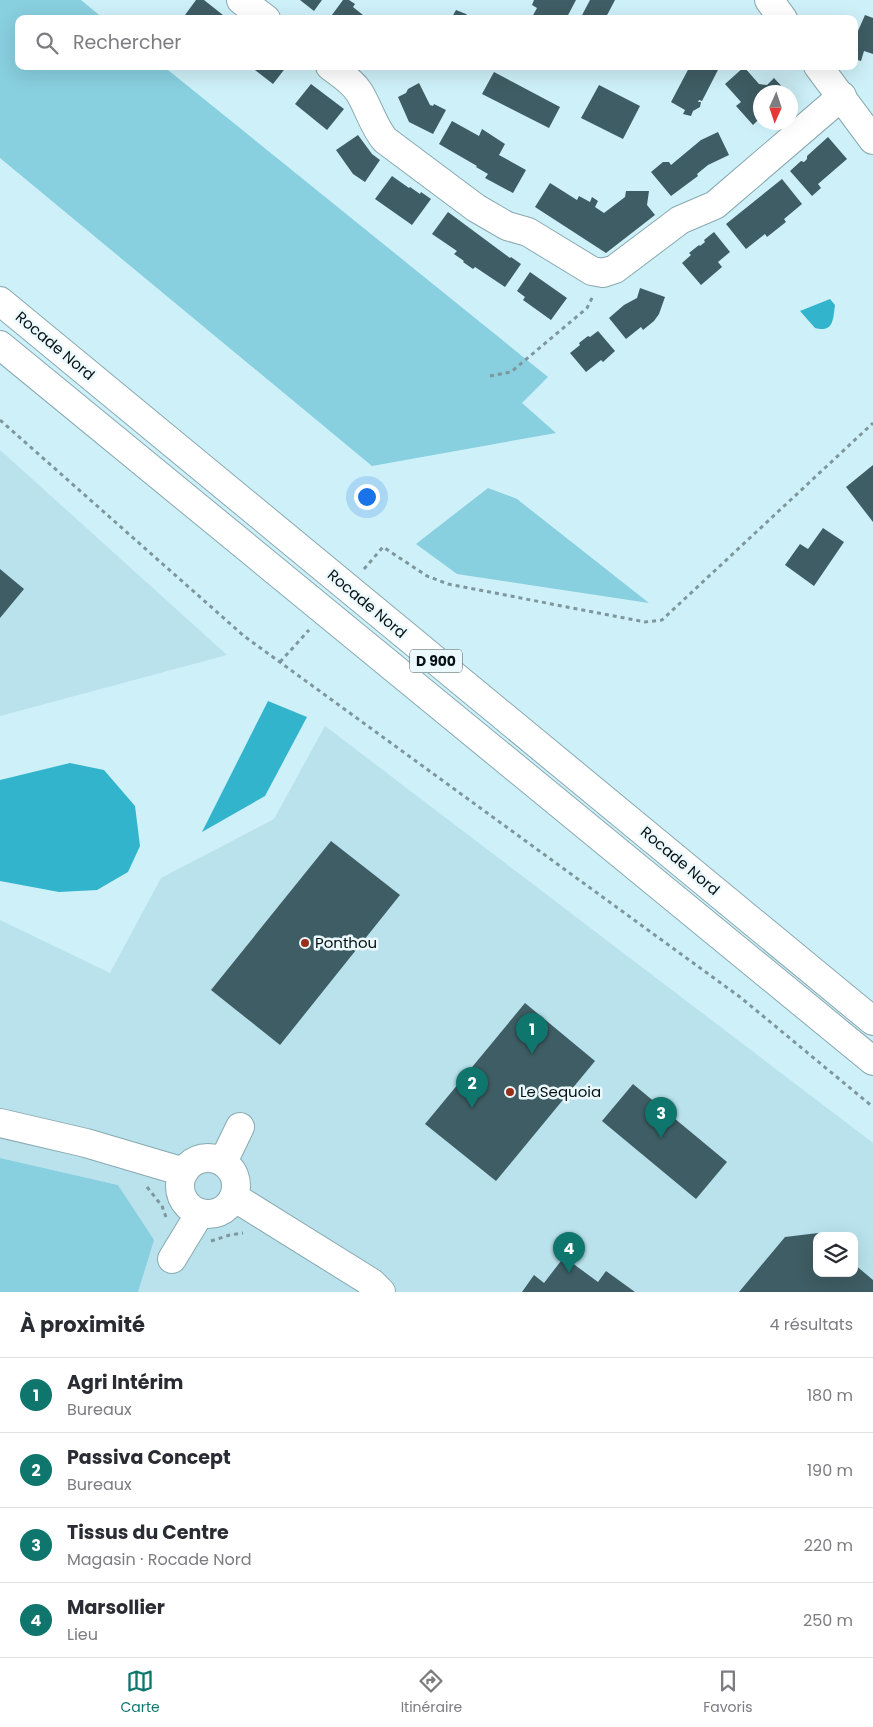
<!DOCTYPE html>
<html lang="fr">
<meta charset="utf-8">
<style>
body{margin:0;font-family:Poppins,sans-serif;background:#f2f2f3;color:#2b2b33}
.controls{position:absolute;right:15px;bottom:15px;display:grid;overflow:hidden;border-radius:10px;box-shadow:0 5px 20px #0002}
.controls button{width:45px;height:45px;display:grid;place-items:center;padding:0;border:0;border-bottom:1px solid #e1e1e2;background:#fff;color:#2b2b33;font:25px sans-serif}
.compass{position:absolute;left:753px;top:85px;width:45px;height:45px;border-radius:50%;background:#fff;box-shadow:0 5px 20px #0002;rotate:183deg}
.you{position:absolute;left:366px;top:496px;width:18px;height:18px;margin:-12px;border:4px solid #fff;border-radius:50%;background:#1a73e8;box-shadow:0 0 0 8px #1a73e833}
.badge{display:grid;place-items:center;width:32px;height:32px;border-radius:50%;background:#0f766e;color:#fff;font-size:16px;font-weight:700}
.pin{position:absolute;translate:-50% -41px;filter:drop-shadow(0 1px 2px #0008)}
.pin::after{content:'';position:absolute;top:26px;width:18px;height:15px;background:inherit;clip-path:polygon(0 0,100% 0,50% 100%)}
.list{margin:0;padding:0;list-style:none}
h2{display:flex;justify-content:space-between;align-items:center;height:65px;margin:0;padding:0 20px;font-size:21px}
h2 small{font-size:16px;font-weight:400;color:#7c7c81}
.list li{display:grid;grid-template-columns:32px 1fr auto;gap:15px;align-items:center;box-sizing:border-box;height:75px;padding:0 20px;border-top:1px solid #e1e1e2}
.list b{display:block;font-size:19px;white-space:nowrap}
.list p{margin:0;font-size:16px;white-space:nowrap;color:#7c7c81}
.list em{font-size:16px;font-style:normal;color:#7c7c81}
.icon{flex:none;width:28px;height:28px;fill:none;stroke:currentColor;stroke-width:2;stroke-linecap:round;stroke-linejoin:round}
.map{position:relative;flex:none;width:873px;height:1292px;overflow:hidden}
.search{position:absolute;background:#fff;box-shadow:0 5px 20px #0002;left:15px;right:15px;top:15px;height:55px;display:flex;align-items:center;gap:12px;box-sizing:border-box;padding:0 18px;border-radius:10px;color:#7c7c81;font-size:19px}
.sheet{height:365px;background:#fff}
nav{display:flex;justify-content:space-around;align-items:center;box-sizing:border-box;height:70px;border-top:1px solid #e1e1e2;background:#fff;font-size:14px;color:#7c7c81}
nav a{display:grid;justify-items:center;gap:2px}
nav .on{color:#0f766e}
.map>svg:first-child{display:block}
.built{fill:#b9e2ec;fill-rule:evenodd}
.green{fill:#88cfdf}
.water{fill:#33b4cd}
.building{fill:#3f5d64}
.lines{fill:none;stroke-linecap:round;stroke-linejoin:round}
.minor-casing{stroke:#89a9b0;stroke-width:30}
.major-casing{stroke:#89a9b0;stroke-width:30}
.path{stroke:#7e979d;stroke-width:3;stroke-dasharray:4 4;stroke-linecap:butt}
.minor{stroke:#fff;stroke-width:28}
.major{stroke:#fff;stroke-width:28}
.poi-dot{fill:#982f18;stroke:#ecf9fc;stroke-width:2}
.labels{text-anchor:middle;stroke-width:5;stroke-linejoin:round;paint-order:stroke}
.shield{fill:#ecf9fc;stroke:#4a5659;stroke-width:1}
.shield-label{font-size:14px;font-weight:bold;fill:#051013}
.street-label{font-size:15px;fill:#051013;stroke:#ecf9fc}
.poi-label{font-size:15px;fill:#051013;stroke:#ecf9fc;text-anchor:start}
</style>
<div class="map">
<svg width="873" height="1292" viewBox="0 0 873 1292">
<rect width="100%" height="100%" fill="#cef0f8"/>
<g class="built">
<path d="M0,450L227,655L0,716Z"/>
<path d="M325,726L873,1143V1292H138L153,1240L118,1185L0,1158V920L110,973L161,878L274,819ZM817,1236H854V1273H817Z"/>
</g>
<g class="green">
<path d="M0,0H81L104,19H19V66H163L548,377L522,403L556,433L372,466L0,158Z"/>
<path d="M488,488L517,499L649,603L457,574L416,544Z"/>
<path d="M0,1158L118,1185L154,1240L138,1292H0Z"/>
</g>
<g class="water">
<path d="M830,299L835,305C833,319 834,333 815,328L800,311Z"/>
<path d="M268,701L307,717L265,796L202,832Z"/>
<path d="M70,763L104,770L135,806L140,846L128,872L97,890L59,892L0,881V780Z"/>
</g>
<g class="building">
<path d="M196,0H204L228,19H191L185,15Z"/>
<path d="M300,0H322L314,11Z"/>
<path d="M343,0H349L355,4L353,7L368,19H329Z"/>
<path d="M534,0H576L566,19H531L537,8L532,5Z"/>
<path d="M590,0H615L605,19H580Z"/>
<path d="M456,10L466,14L472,19H451Z"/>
<path d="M865,15L873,18V54L864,51L861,61L854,59V40Z"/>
<path d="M250,66H287L273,84Z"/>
<path d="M690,66H720L702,101L699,100L698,102H701L700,107L693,111L691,116L683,114L685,110L671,102Z"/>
<path d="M744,67L759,84L767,85L774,78L787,92H760V118L753,125L736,106L741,102L725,84Z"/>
<path d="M494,72L560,107L549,128L482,94Z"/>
<path d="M419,83L430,105L433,106L434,104L446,110L433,134L409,122L398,97L406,93L408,89Z"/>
<path d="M311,84L344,109L327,130L295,104Z"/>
<path d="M599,85L640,106L623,139L581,118Z"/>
<path d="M452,121L479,136L482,129L505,144L499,155L526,170L513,193L485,178L488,174L476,167L477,166L439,144Z"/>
<path d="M718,132L729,155L708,165L697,174L698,176L671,196L651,172L663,162H669L671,165L701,140Z"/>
<path d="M358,135L372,154L380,160L365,182L353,174L336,150Z"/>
<path d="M828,137L847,159L818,184L821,188L812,196L790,171L801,161L804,162L807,159V156Z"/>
<path d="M392,176L409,188L410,187L420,194L421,192L431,199L412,225L375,199Z"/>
<path d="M782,179L802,204L784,219L786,222L767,237L765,234L746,249L726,224Z"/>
<path d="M550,183L577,200L579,196L590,202L592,197L598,201L595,207L604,213L625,197L626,191H649L647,205L655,215L606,253L535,207Z"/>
<path d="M448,212L510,258L511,257L521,264L505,287L475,267L473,269L463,262L464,261L454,254L457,251L432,234Z"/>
<path d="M714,232L730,252L718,262L722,267L701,285L682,263L691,255L689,253L699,245L700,246L705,242L704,240Z"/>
<path d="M530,272L567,298L551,320L523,300L525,297L517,291Z"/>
<path d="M640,288L665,297L659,314L654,321L643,330L641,327L626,339L609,318L624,305L637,298Z"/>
<path d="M598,331L615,351L603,362L601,360L586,372L570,353L580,345L579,343L588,336L590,337Z"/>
<path d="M873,465V522L846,487Z"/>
<path d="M823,528L844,542L814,586L785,565L800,544L808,549Z"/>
<path d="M0,569L24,589L0,618Z"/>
<path d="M331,841L400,895L280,1045L211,990Z"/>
<path d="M525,1003L595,1061L496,1181L425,1124Z"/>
<path d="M633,1084L727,1162L696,1199L602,1121Z"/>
<path d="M818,1233L821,1236H817V1273H854V1264L873,1280V1292H739L785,1237Z"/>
<path d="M564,1257L598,1282L606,1271L635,1292H522L534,1275L544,1283Z"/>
</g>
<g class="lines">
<g class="minor-casing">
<g id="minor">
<path d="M241,0L266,19"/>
<path d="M769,0L783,19"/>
<path d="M330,66C340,74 352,81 359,92C369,108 373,126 385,140L476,208L507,226L528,232L592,271L603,273L615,269L680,220L715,205L842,96"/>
<path d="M818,66L873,140"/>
<path d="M0,1123L86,1143L184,1172"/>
<circle cx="208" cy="1186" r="28"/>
<path d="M223,1162L240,1127"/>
<path d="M234,1197L372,1283L381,1292"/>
<path d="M172,1259L200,1213"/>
</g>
</g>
<g class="major-casing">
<g id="major">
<path d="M0,301L873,1021"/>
<path d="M0,345L873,1061"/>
</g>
</g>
<g class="path">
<path d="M490,376L511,372L587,308L593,296"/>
<path d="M0,420L244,636L740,997L873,1107"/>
<path d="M364,569L383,547L427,576L448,584L645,622L662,620L873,423"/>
<path d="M280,662L309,630"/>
<path d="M147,1187L162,1206L167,1220"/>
<path d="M211,1241L230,1235L243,1233"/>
</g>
<use href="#minor" class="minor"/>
<use href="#major" class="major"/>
</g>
<g class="poi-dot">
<circle cx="305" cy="943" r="5"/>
<circle cx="510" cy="1092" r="5"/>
</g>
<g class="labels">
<rect class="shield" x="410" y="649.5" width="52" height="23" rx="4"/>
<g class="shield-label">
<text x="436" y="666">D 900</text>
</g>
<g class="street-label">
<text transform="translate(55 346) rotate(40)" y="5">Rocade Nord</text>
<text transform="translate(367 604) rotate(40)" y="5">Rocade Nord</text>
<text transform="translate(680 861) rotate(40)" y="5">Rocade Nord</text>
</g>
<g class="poi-label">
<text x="315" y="948">Ponthou</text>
<text x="520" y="1097">Le Sequoia</text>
</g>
</g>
</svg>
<div class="controls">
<button><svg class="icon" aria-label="layers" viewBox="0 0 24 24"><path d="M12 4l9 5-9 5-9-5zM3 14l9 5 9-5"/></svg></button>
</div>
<svg class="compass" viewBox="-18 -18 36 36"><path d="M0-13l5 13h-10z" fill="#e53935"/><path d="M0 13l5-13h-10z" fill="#7c7c81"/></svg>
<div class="you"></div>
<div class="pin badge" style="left:532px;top:1054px">1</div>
<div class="pin badge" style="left:472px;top:1108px">2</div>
<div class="pin badge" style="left:661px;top:1138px">3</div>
<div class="pin badge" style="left:569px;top:1273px">4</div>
<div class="search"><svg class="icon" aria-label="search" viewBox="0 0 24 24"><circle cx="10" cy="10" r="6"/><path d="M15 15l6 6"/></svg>Rechercher</div>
</div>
<section class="sheet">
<h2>À proximité<small>4 résultats</small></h2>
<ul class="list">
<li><span class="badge">1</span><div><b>Agri Intérim</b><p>Bureaux</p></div><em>180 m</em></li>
<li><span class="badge">2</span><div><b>Passiva Concept</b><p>Bureaux</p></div><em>190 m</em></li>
<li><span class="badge">3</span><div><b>Tissus du Centre</b><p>Magasin · Rocade Nord</p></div><em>220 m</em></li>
<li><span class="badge">4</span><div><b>Marsollier</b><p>Lieu</p></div><em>250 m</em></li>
</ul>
</section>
<nav>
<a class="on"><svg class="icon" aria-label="map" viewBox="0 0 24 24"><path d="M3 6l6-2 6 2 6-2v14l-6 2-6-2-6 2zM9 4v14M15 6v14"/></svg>Carte</a>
<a><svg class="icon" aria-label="directions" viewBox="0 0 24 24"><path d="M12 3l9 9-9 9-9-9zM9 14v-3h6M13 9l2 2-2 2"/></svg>Itinéraire</a>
<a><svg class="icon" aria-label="saved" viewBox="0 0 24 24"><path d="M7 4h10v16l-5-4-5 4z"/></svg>Favoris</a>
</nav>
